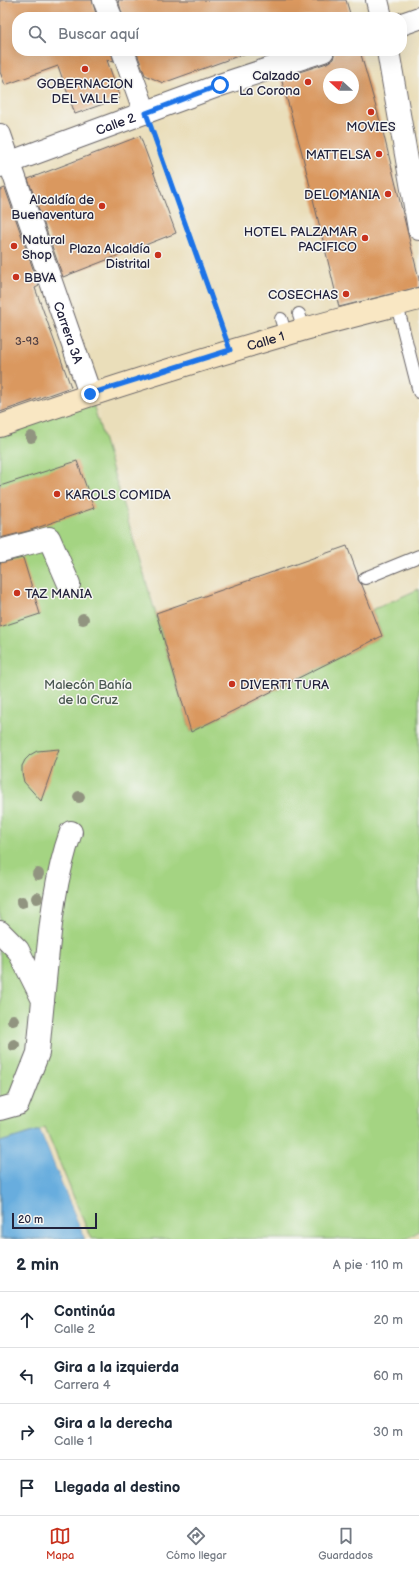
<!DOCTYPE html>
<html lang="es">
<meta charset="utf-8">
<style>
body{margin:0;font-family:"Balsamiq Sans",sans-serif;background:#f2f2f3;color:#1f2937}
.compass{position:absolute;left:323px;top:68px;width:36px;height:36px;border-radius:50%;background:#fff;box-shadow:0 4px 16px #0002;rotate:291deg}
.scale{position:absolute;left:12px;bottom:10px;width:85px;box-sizing:border-box;padding-left:4px;border:2px solid #22223b;border-top:0;font-size:11px;line-height:14px;white-space:nowrap;color:#22223b;-webkit-text-stroke:3px #f6f6f2;paint-order:stroke}
.stop{position:absolute;width:12px;height:12px;margin:-9px;border:3px solid #1a73e8;border-radius:50%;background:#fff}
.stop.end{background:#1a73e8;border-color:#fff;box-shadow:0 1px 4px #0008}
.list{margin:0;padding:0;list-style:none}
h2{display:flex;justify-content:space-between;align-items:center;height:52px;margin:0;padding:0 16px;font-size:17px}
h2 small{font-size:13px;font-weight:400;color:#747a83}
.list li{display:grid;grid-template-columns:26px 1fr auto;gap:12px;align-items:center;box-sizing:border-box;height:56px;padding:0 16px;border-top:1px solid #e0e1e3}
.list b{display:block;font-size:15px;white-space:nowrap}
.list p{margin:0;font-size:13px;white-space:nowrap;color:#747a83}
.list em{font-size:13px;font-style:normal;color:#747a83}
.icon{flex:none;width:22px;height:22px;fill:none;stroke:currentColor;stroke-width:2;stroke-linecap:round;stroke-linejoin:round}
.map{position:relative;flex:none;width:419px;height:1239px;overflow:hidden}
.search{position:absolute;background:#fff;box-shadow:0 4px 16px #0002;left:12px;right:12px;top:12px;height:44px;display:flex;align-items:center;gap:10px;box-sizing:border-box;padding:0 14px;border-radius:16px;color:#747a83;font-size:15px}
.sheet{height:276px;background:#fff}
nav{display:flex;justify-content:space-around;align-items:center;box-sizing:border-box;height:56px;border-top:1px solid #e0e1e3;background:#fff;font-size:11px;color:#747a83}
nav a{display:grid;justify-items:center;gap:2px}
nav .on{color:#c8321e}
.map>svg:first-child{display:block}
.green{fill:#a4d482;stroke:#637b5e}
.water{fill:#67adde;stroke:#44688c}
.pier{fill:#eadeba}
.building{fill:#da985f;fill-rule:evenodd}
.lines{fill:none;stroke-linecap:round;stroke-linejoin:round}
.lane-casing{stroke:#686467;stroke-width:14}
.street-casing{stroke:#686467;stroke-width:24}
.secondary-casing{stroke:#686467;stroke-width:24}
.path{stroke:#686467;stroke-width:2.5;stroke-dasharray:1 3;stroke-linecap:butt}
.lane{stroke:#fff;stroke-width:12}
.street{stroke:#fff;stroke-width:22}
.secondary{stroke:#f9e7c3;stroke-width:22}
.tree{fill:#919480}
.route{stroke:#1a73e8;stroke-width:5}
.poi-dot{fill:#c8321e;stroke:#f6f6f2;stroke-width:1.5}
.labels{text-anchor:middle;stroke-width:3;stroke-linejoin:round;paint-order:stroke}
.number-label{font-size:11px;fill:#504044}
.poi-label{font-size:13px;fill:#22223b;stroke:#f6f6f2;text-anchor:end}
.street-label{font-size:13px;fill:#22223b;stroke:#f6f6f2}
.park-label{font-size:13px;fill:#495750;stroke:#f6f6f2}
</style>
<div class="map">
<svg width="419" height="1239" viewBox="0 0 419 1239">
<rect width="100%" height="100%" fill="#f6f6f2"/>
<filter id="ink" filterUnits="userSpaceOnUse"><feTurbulence type="fractalNoise" baseFrequency=".025" numOctaves="2"/><feDisplacementMap in="SourceGraphic" scale="8" xChannelSelector="R" yChannelSelector="G"/><feConvolveMatrix kernelMatrix="1 2 1 2 8 2 1 2 1" color-interpolation-filters="sRGB"/></filter>
<filter id="wash" filterUnits="userSpaceOnUse"><feTurbulence type="fractalNoise" baseFrequency=".012" numOctaves="4" result="noise"/><feDisplacementMap in="SourceGraphic" scale="16" xChannelSelector="R" yChannelSelector="G"/><feGaussianBlur stdDeviation="0.9" result="paint"/><feColorMatrix in="noise" values="0 0 0 0 0 0 0 0 0 0 0 0 0 0 0 0 0 1.4 0 .05"/><feComposite in="paint" operator="in"/></filter>
<g filter="url(#wash)">
<rect width="100%" height="100%" fill="#eadeba"/>
<path class="green" d="M90,394L191,732L382,636L372,610L419,589V1231L407,1239H91L45,1127L40,1130L85,1239H0V426Z"/>
<path class="water" d="M40,1130L85,1239H0V1142Z"/>
<path class="pier" d="M42,1129L87,1238V1239H85L40,1130Z"/>
<g id="blocks">
<g class="building">
<path d="M0,0H92L97,17H17V51H111L114,62L107,60L120,98L75,114L58,66L5,85L0,72Z"/>
<path d="M118,0H346L351,17H123Z"/>
<path d="M136,51H252L163,83L145,75Z"/>
<path d="M335,51H360L383,132L419,279V287L339,307L302,153L281,78L327,63L333,59ZM329,74H353V98H329Z"/>
<path d="M140,136L176,233L63,277L28,179Z"/>
<path d="M5,188L39,286L35,288L71,387L0,412V190Z"/>
<path d="M77,461L94,508L28,531L0,538V486Z"/>
<path d="M347,546L358,575V580L362,585L382,636L191,732L156,613Z"/>
<path d="M23,558L40,614L0,627V563Z"/>
<path d="M59,749L41,801L24,782L22,773V766L25,760L30,755L37,751Z"/>
</g>
</g>
</g>
<g filter="url(#ink)">
<use href="#blocks" fill-opacity="0" stroke="#686467" stroke-width="1"/>
<g class="lines">
<g class="lane-casing">
<g id="lane">
<path d="M397,305L419,392"/>
<path d="M299,314L304,329"/>
<path d="M281,319L286,335"/>
<path d="M365,578L419,556"/>
</g>
</g>
<g class="street-casing">
<g id="street">
<path d="M104,0L111,17"/>
<path d="M377,0L381,17"/>
<path d="M402,24L419,18"/>
<path d="M123,51L145,113"/>
<path d="M388,51L419,229"/>
<path id="s1" d="M0,135L90,394"/>
<path id="s2" d="M0,166L220,85L323,51"/>
<path d="M0,551L49,538L69,584"/>
<path d="M0,932L18,950L43,1000L38,1053L18,1104L0,1109"/>
<path d="M43,1000C49,944 52,885 71,832"/>
</g>
</g>
<g class="secondary-casing">
<g id="secondary">
<path id="s3" d="M0,426C101,390 202,359 305,329C343,318 381,309 419,299"/>
</g>
</g>
<path class="path" d="M154,136L222,327"/>
<use href="#lane" class="lane"/>
<use href="#street" class="street"/>
<use href="#secondary" class="secondary"/>
</g>
<g class="tree">
<circle cx="31" cy="437" r="6"/>
<circle cx="83" cy="619" r="6"/>
<circle cx="79" cy="797" r="6"/>
<circle cx="38" cy="874" r="6"/>
<circle cx="37" cy="898" r="6"/>
<circle cx="22" cy="902" r="6"/>
<circle cx="13" cy="1020" r="6"/>
<circle cx="14" cy="1045" r="6"/>
</g>
</g>
<g class="lines" filter="url(#ink)">
<path class="route" d="M90,394L230,350L146,113L220,85"/>
</g>
<g class="poi-dot">
<circle cx="85" cy="69" r="4"/>
<circle cx="308" cy="82" r="4"/>
<circle cx="371" cy="112" r="4"/>
<circle cx="379" cy="154" r="4"/>
<circle cx="388" cy="194" r="4"/>
<circle cx="102" cy="206" r="4"/>
<circle cx="365" cy="238" r="4"/>
<circle cx="14" cy="246" r="4"/>
<circle cx="158" cy="255" r="4"/>
<circle cx="16" cy="277" r="4"/>
<circle cx="346" cy="294" r="4"/>
<circle cx="57" cy="494" r="4"/>
<circle cx="17" cy="593" r="4"/>
<circle cx="232" cy="684" r="4"/>
</g>
<g class="labels">
<g class="number-label">
<text x="27" y="345">3-93</text>
</g>
<g class="poi-label">
<text x="300" y="80">Calzado<tspan x="300" dy="15">La Corona</tspan></text>
<text x="85" y="88" text-anchor="middle">GOBERNACION<tspan x="85" dy="15">DEL VALLE</tspan></text>
<text x="371" y="131" text-anchor="middle">MOVIES</text>
<text x="371" y="159">MATTELSA</text>
<text x="380" y="199">DELOMANIA</text>
<text x="94" y="204">Alcaldía de<tspan x="94" dy="15">Buenaventura</tspan></text>
<text x="357" y="236">HOTEL PALZAMAR<tspan x="357" dy="15">PACIFICO</tspan></text>
<text x="22" y="244" text-anchor="start">Natural<tspan x="22" dy="15">Shop</tspan></text>
<text x="150" y="253">Plaza Alcaldía<tspan x="150" dy="15">Distrital</tspan></text>
<text x="24" y="282" text-anchor="start">BBVA</text>
<text x="338" y="299">COSECHAS</text>
<text x="65" y="499" text-anchor="start">KAROLS COMIDA</text>
<text x="25" y="598" text-anchor="start">TAZ MANIA</text>
<text x="240" y="689" text-anchor="start">DIVERTI TURA</text>
</g>
<g class="street-label">
<text dy="5" stroke="none"><textPath href="#s2" startOffset="123">Calle 2</textPath></text>
<text dy="5" stroke="none"><textPath href="#s1" startOffset="209">Carrera 3A</textPath></text>
<text dy="5" stroke="none"><textPath href="#s3" startOffset="279">Calle 1</textPath></text>
</g>
<g class="park-label">
<text x="88" y="689">Malecón Bahía<tspan x="88" dy="15">de la Cruz</tspan></text>
</g>
</g>
</svg>
<svg class="compass" viewBox="-18 -18 36 36"><path d="M0-13l5 13h-10z" fill="#e53935"/><path d="M0 13l5-13h-10z" fill="#747a83"/></svg>
<div class="scale">20 m</div>
<div class="stop" style="left:220px;top:85px"></div>
<div class="stop end" style="left:90px;top:394px"></div>
<div class="search"><svg class="icon" aria-label="search" viewBox="0 0 24 24"><circle cx="10" cy="10" r="6"/><path d="M15 15l6 6"/></svg>Buscar aquí</div>
</div>
<section class="sheet">
<h2>2 min<small>A pie · 110 m</small></h2>
<ul class="list">
<li><svg class="icon" aria-label="ahead" viewBox="0 0 24 24"><path d="M12 20V5M6 11l6-6 6 6"/></svg><div><b>Continúa</b><p>Calle 2</p></div><em>20 m</em></li>
<li><svg class="icon" aria-label="left" viewBox="0 0 24 24"><path d="M17 20v-9H6M10 6l-5 5 5 5"/></svg><div><b>Gira a la izquierda</b><p>Carrera 4</p></div><em>60 m</em></li>
<li><svg class="icon" aria-label="right" viewBox="0 0 24 24"><path d="M7 20v-9h11M14 6l5 5-5 5"/></svg><div><b>Gira a la derecha</b><p>Calle 1</p></div><em>30 m</em></li>
<li><svg class="icon" aria-label="arrive" viewBox="0 0 24 24"><path d="M6 21V4h12l-3 4 3 4H6"/></svg><div><b>Llegada al destino</b></div></li>
</ul>
</section>
<nav>
<a class="on"><svg class="icon" aria-label="map" viewBox="0 0 24 24"><path d="M3 6l6-2 6 2 6-2v14l-6 2-6-2-6 2zM9 4v14M15 6v14"/></svg>Mapa</a>
<a><svg class="icon" aria-label="directions" viewBox="0 0 24 24"><path d="M12 3l9 9-9 9-9-9zM9 14v-3h6M13 9l2 2-2 2"/></svg>Cómo llegar</a>
<a><svg class="icon" aria-label="saved" viewBox="0 0 24 24"><path d="M7 4h10v16l-5-4-5 4z"/></svg>Guardados</a>
</nav>
